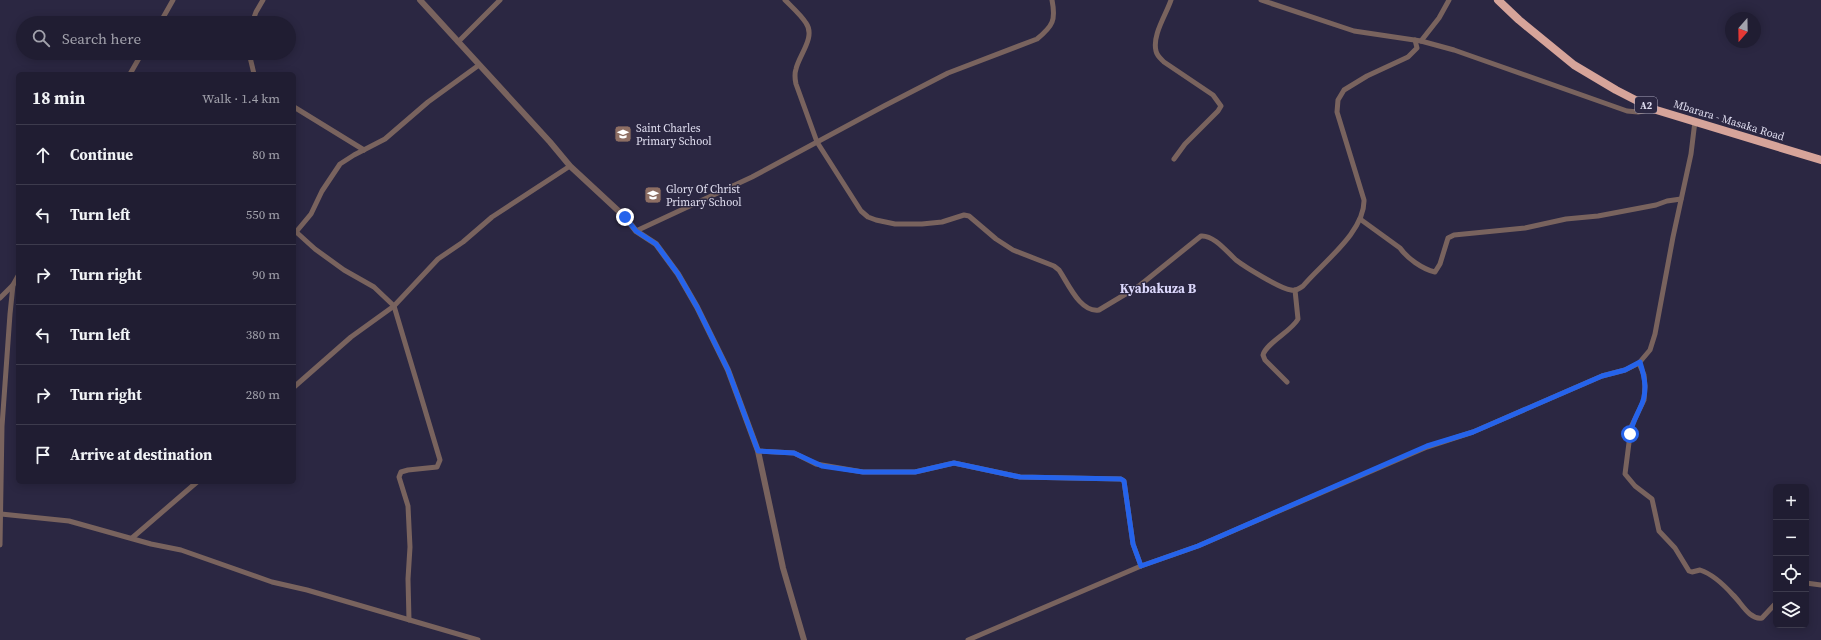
<!DOCTYPE html>
<meta charset="utf-8">
<style>
body{margin:0;font-family:"Source Serif 4",serif;background:#2d2a3e;color:#f1f3f6}
.controls{position:absolute;right:12px;bottom:12px;display:grid;overflow:hidden;border-radius:6px;box-shadow:0 2px 10px #0003}
.controls button{width:36px;height:36px;display:grid;place-items:center;padding:0;border:0;border-bottom:1px solid #3d3b4d;background:#201d32;color:#f1f3f6;font:20px sans-serif}
.compass{position:absolute;left:1725px;top:12px;width:36px;height:36px;border-radius:50%;background:#201d32;box-shadow:0 2px 10px #0003;rotate:200deg}
.stop{position:absolute;width:12px;height:12px;margin:-9px;border:3px solid #2563eb;border-radius:50%;background:#fff}
.stop.end{background:#2563eb;border-color:#fff;box-shadow:0 1px 4px #0008}
.list{margin:0;padding:0;list-style:none}
h2{display:flex;justify-content:space-between;align-items:center;height:52px;margin:0;padding:0 16px;font-size:17px}
h2 small{font-size:13px;font-weight:400;color:#a2a2ac}
.list li{display:grid;grid-template-columns:26px 1fr auto;gap:12px;align-items:center;box-sizing:border-box;height:60px;padding:0 16px;border-top:1px solid #3d3b4d}
.list b{display:block;font-size:15px;white-space:nowrap}
.list em{font-size:13px;font-style:normal;color:#a2a2ac}
.icon{flex:none;width:22px;height:22px;fill:none;stroke:currentColor;stroke-width:2;stroke-linecap:round;stroke-linejoin:round}
.map{position:relative;flex:none;width:1821px;height:640px;overflow:hidden}
.search{position:absolute;background:#201d32;box-shadow:0 2px 10px #0003;left:16px;top:16px;width:280px;height:44px;display:flex;align-items:center;gap:10px;box-sizing:border-box;padding:0 14px;border-radius:22px;color:#a2a2ac;font-size:15px}
.panel{position:absolute;background:#201d32;box-shadow:0 2px 10px #0003;left:16px;top:72px;width:280px;height:412px;border-radius:6px}
.map>svg:first-child{display:block}
.lines{fill:none;stroke-linecap:round;stroke-linejoin:round}
.minor{stroke:#79635e;stroke-width:5}
.tertiary{stroke:#79635e;stroke-width:6}
.trunk{stroke:#d6a49a;stroke-width:8}
.route{stroke:#2563eb;stroke-width:5}
.labels{text-anchor:middle;stroke-width:3;stroke-linejoin:round;paint-order:stroke}
.shield{fill:#2b2742;stroke:#aaa7bc;stroke-width:1}
.shield-label{font-size:10px;font-weight:bold;fill:#e0def0}
.street-label{font-size:11px;fill:#e0def0;stroke:#2b2742}
.poi-label{font-size:11px;fill:#e0def0;stroke:#2b2742;text-anchor:start}
.quarter-label{font-size:13px;font-weight:bold;fill:#dbd7fb;stroke:#2b2742}
</style>
<div class="map">
<svg width="1821" height="640" viewBox="0 0 1821 640">
<rect width="100%" height="100%" fill="#2b2742"/>
<g class="lines">
<g class="minor">
<path d="M785,0C792,7 801,15 806,23C816,37 799,55 796,69C794,75 795,79 796,84L817,142L861,211L868,217L876,220L895,224H922L942,222L964,215L969,216L996,239L1013,250L1054,266L1059,270C1068,283 1080,313 1099,310L1139,286L1201,236C1214,235 1227,252 1236,260C1245,267 1281,289 1291,290C1296,291 1299,289 1303,286C1322,263 1365,232 1364,200L1337,112L1338,100L1344,90L1367,76L1408,57L1417,48L1415,40"/>
<path d="M1171,0C1166,15 1152,35 1156,51C1157,56 1161,59 1164,62L1213,95L1221,106L1218,111L1185,144L1174,159"/>
<path d="M1261,0L1354,31L1421,41L1454,50L1627,111L1638,112L1653,109"/>
<path d="M160,23L173,0"/>
<path d="M252,23L256,12L263,0"/>
<path d="M1421,41L1439,18L1449,0"/>
<path d="M458,42L500,0"/>
<path d="M249,53L254,74"/>
<path d="M130,74L142,53"/>
<path d="M294,107L364,150"/>
<path d="M1360,219L1400,248C1407,258 1422,269 1435,272L1440,264L1448,238L1454,235L1525,228L1566,219L1598,216L1656,205L1667,201L1681,199"/>
<path d="M294,230L315,249L344,270L374,287L394,306L440,460L437,467L408,470L401,472L399,477L408,506L410,547L408,579L409,620"/>
<path d="M636,231L752,177L884,106L948,73L1037,39C1053,26 1056,20 1052,0"/>
<path d="M296,232L311,214L322,191L340,164L354,155L385,139L428,102L479,65"/>
<path d="M0,298L13,285"/>
<path d="M1639,363L1644,375L1645,386L1644,400L1631,427L1625,474L1635,486L1652,499L1659,531L1675,548L1689,571L1692,572L1700,570C1712,574 1725,586 1733,595C1741,602 1749,620 1762,618L1776,603"/>
<path d="M1287,382L1265,360L1263,355C1266,343 1292,331 1298,319L1295,290"/>
<path d="M294,387L351,337L394,306L438,259L463,242L492,217L570,166"/>
<path d="M758,451L794,453L816,464L863,472H915L954,463L1020,477L1121,479L1124,481L1133,544L1141,566"/>
<path d="M1,514L69,521L151,544L181,550L272,582L307,590L478,640"/>
<path d="M132,538L197,482"/>
<path d="M0,545L2,426L10,314L13,285L18,276"/>
<path d="M1806,583L1821,585"/>
<path d="M968,640L1141,566L1198,546L1427,447L1473,432L1602,376L1625,370L1639,363L1650,350L1655,334L1673,237L1691,154L1695,121"/>
</g>
<path class="tertiary" d="M420,0L550,142L570,166L625,217L636,231L656,244L678,274L697,307L728,370L758,451L783,568L804,640"/>
<path class="trunk" d="M1498,0L1519,20L1574,65L1616,90L1653,109L1821,160"/>
</g>
<g class="lines">
<path class="route" d="M625,217L636,231L656,244L678,274L697,307L728,370L758,451L794,453L822,466L863,472H915L954,463L1020,477L1121,479L1124,481L1133,544L1141,566L1198,546L1427,446L1473,432L1602,376L1625,370L1640,362C1645,378 1648,393 1640,408C1636,417 1632,424 1630,434"/>
</g>
<defs>
<g id="school-square" transform="scale(0.9)"><rect x="-9" y="-9" width="18" height="18" rx="4" fill="#8d6e63" stroke="#2b2742"/><path d="M0-5L7-2L0 1L-7-2ZM-4 1L0 2.5L4 1V4Q0 6-4 4Z" fill="#fff"/></g>
</defs>
<g fill-rule="evenodd">
<use href="#school-square" x="623" y="134"/>
<use href="#school-square" x="653" y="195"/>
</g>
<g class="labels">
<rect class="shield" x="1635" y="97" width="22" height="16" rx="3"/>
<g class="shield-label">
<text x="1646" y="109">A2</text>
</g>
<g class="street-label">
<text transform="translate(1729 120) rotate(17)" y="4">Mbarara - Masaka Road</text>
</g>
<g class="poi-label">
<text x="636" y="132">Saint Charles<tspan x="636" dy="13">Primary School</tspan></text>
<text x="666" y="193">Glory Of Christ<tspan x="666" dy="13">Primary School</tspan></text>
</g>
<g class="quarter-label">
<text x="1158" y="293">Kyabakuza B</text>
</g>
</g>
</svg>
<div class="controls">
<button>+</button>
<button>−</button>
<button><svg class="icon" aria-label="locate" viewBox="0 0 24 24"><circle cx="12" cy="12" r="6"/><path d="M12 2v4M12 18v4M2 12h4M18 12h4"/></svg></button>
<button><svg class="icon" aria-label="layers" viewBox="0 0 24 24"><path d="M12 4l9 5-9 5-9-5zM3 14l9 5 9-5"/></svg></button>
</div>
<svg class="compass" viewBox="-18 -18 36 36"><path d="M0-13l5 13h-10z" fill="#e53935"/><path d="M0 13l5-13h-10z" fill="#a2a2ac"/></svg>
<div class="stop" style="left:1630px;top:434px"></div>
<div class="stop end" style="left:625px;top:217px"></div>
<div class="search"><svg class="icon" aria-label="search" viewBox="0 0 24 24"><circle cx="10" cy="10" r="6"/><path d="M15 15l6 6"/></svg>Search here</div>
<section class="panel">
<h2>18 min<small>Walk · 1.4 km</small></h2>
<ul class="list">
<li><svg class="icon" aria-label="ahead" viewBox="0 0 24 24"><path d="M12 20V5M6 11l6-6 6 6"/></svg><div><b>Continue</b></div><em>80 m</em></li>
<li><svg class="icon" aria-label="left" viewBox="0 0 24 24"><path d="M17 20v-9H6M10 6l-5 5 5 5"/></svg><div><b>Turn left</b></div><em>550 m</em></li>
<li><svg class="icon" aria-label="right" viewBox="0 0 24 24"><path d="M7 20v-9h11M14 6l5 5-5 5"/></svg><div><b>Turn right</b></div><em>90 m</em></li>
<li><svg class="icon" aria-label="left" viewBox="0 0 24 24"><path d="M17 20v-9H6M10 6l-5 5 5 5"/></svg><div><b>Turn left</b></div><em>380 m</em></li>
<li><svg class="icon" aria-label="right" viewBox="0 0 24 24"><path d="M7 20v-9h11M14 6l5 5-5 5"/></svg><div><b>Turn right</b></div><em>280 m</em></li>
<li><svg class="icon" aria-label="arrive" viewBox="0 0 24 24"><path d="M6 21V4h12l-3 4 3 4H6"/></svg><div><b>Arrive at destination</b></div></li>
</ul>
</section>
</div>
